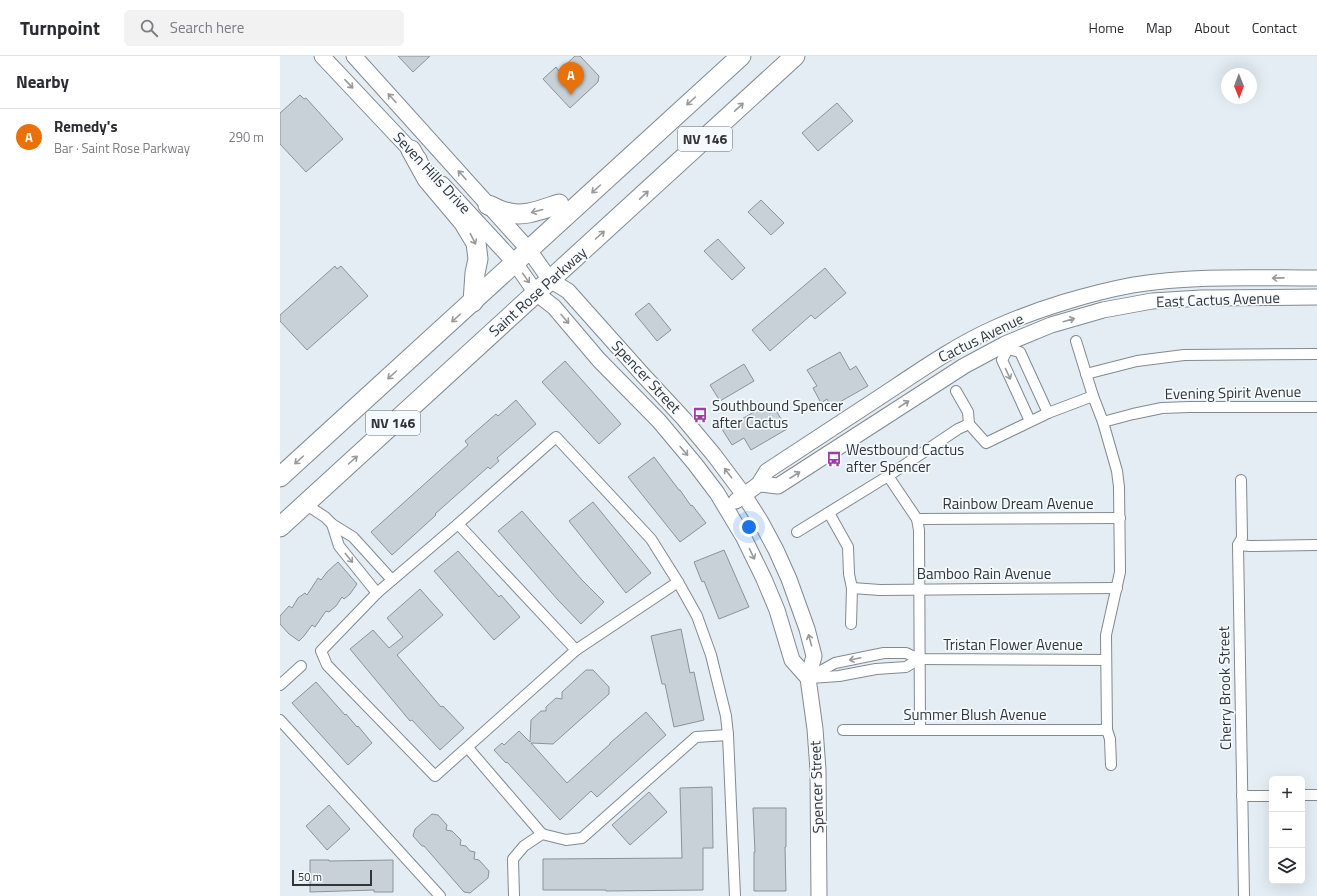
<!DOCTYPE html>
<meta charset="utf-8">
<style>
body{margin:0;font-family:"Titillium Web",sans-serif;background:#f2f2f3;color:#2b2b33}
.controls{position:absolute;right:12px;bottom:12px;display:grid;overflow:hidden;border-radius:6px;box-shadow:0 4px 16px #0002}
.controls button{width:36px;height:36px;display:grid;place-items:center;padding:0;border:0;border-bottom:1px solid #e1e1e2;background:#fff;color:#2b2b33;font:20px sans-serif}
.compass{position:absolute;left:941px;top:12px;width:36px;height:36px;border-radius:50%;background:#fff;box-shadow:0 4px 16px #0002;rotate:179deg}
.scale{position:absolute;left:12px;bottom:10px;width:80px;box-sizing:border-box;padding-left:4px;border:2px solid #333639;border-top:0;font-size:11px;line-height:14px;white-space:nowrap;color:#333639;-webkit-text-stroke:3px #f4fafe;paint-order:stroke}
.you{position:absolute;left:469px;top:471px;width:14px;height:14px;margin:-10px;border:3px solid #fff;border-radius:50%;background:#1a73e8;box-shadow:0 0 0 6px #1a73e833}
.badge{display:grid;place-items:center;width:26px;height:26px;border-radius:50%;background:#db2777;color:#fff;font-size:13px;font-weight:700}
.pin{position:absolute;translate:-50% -33px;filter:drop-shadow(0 1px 2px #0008)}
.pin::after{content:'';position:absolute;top:21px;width:14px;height:12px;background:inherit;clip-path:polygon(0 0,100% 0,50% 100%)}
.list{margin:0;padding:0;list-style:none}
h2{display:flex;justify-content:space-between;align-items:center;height:52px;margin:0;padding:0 16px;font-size:17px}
h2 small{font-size:13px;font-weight:400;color:#7c7c81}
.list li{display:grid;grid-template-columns:26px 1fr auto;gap:12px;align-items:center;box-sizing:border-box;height:56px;padding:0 16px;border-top:1px solid #e1e1e2}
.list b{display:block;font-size:15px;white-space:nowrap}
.list p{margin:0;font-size:13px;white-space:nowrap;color:#7c7c81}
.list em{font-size:13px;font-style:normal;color:#7c7c81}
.icon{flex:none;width:22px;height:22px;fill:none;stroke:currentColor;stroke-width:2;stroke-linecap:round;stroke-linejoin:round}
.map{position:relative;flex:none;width:1037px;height:840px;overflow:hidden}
header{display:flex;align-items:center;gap:24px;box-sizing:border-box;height:56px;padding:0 20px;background:#fff;border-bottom:1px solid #e1e1e2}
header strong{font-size:19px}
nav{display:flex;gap:22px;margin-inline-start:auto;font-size:14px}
.search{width:280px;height:36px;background:#f2f2f3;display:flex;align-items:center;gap:10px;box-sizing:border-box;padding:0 14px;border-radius:6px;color:#7c7c81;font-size:15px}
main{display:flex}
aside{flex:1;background:#fff}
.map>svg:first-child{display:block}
.building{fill:#c8d1d8;stroke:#8a9399}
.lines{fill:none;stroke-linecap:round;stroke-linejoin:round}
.street-casing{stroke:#828a91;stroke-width:12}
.secondary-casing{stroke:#828a91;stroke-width:17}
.highway-casing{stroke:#828a91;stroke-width:21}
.street{stroke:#fff;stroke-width:10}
.secondary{stroke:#fff;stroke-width:15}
.highway{stroke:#fff;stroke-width:19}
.oneway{stroke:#999a9c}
.labels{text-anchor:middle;stroke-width:3.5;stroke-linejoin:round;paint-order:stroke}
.shield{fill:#f4fafe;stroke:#6d7174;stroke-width:1}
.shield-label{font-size:14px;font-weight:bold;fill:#333639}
.street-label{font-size:15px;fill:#333639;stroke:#f4fafe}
.poi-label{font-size:15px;fill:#333639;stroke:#f4fafe;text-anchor:start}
</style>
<header>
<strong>Turnpoint</strong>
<div class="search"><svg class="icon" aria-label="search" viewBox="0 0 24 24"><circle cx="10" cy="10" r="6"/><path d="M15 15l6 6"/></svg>Search here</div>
<nav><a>Home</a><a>Map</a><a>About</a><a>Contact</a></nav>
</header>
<main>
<aside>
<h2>Nearby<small></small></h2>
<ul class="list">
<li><span class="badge" style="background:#e8710a">A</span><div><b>Remedy's</b><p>Bar · Saint Rose Parkway</p></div><em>290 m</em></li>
</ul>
</aside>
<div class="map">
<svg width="1037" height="840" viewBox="0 0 1037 840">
<rect width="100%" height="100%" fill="#e4edf4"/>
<g class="building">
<path d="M118,0H150L133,16Z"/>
<path d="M295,0H300L319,20L318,26L290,52L263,23L276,11L279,15Z"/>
<path d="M20,39L24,43L26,42L63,83L26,116L0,88V57Z"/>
<path d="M557,47L573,65L538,95L522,77Z"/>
<path d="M481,144L504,167L491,179L468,156Z"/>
<path d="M438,183L465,212L452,224L424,195Z"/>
<path d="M55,210L57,213L61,210L88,240L27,294L0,265V259Z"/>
<path d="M545,212L566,237L535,263L531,259L490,295L472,274Z"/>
<path d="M369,247L391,274L377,285L355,258Z"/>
<path d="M560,296L570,314L576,310L588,330L551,351L547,343L541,347L533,332L537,330L527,314Z"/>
<path d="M285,305L341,368L319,388L262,326Z"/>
<path d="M464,308L474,325L440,345L430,329Z"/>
<path d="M236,344L256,368L217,402L219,405L210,413L208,411L155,458L156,459L112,499L91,476L188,389L185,385L216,358L218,360Z"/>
<path d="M491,346L507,373L471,394L464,382L452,389L440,370L452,363L455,367Z"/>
<path d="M374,401L399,434H400L411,450L412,449L426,467L400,486L348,421Z"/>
<path d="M313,446L371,517L346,537L289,465Z"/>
<path d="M242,455L302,524L324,546L301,568L278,544L218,475Z"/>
<path d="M444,494L469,551L439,563L424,525L422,526L414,506Z"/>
<path d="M178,495L219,541L221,539L240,561L214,584L154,515Z"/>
<path d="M58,506L77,528L70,538L64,543L62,541L56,550L49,556L46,555L35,571L32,569L24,580L19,585L9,578L0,568V560L9,550L12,552L18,542L25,537L27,539L38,522L41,524L47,516Z"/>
<path d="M140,533L163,559L117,599L161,651L163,650L184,672L160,694L132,664L130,665L70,593L93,574L109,592L123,581L107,562Z"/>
<path d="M401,573L410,617L414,616L424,664L394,671L385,628H382L371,580Z"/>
<path d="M306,614H313L329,631V638L273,688L251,687L287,727L330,688V687L366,656L386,679L317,741L311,735L280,764L227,706L226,707L214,694L222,687L224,689L239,675L250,686L251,664L261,655H266V651L276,642L282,643V636Z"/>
<path d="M36,626L65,659L66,658L77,671L78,670L92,687L68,709L12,647Z"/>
<path d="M432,731L433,792H423V834L326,835V834H263V803L402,802L400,732Z"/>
<path d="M369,736L387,756L350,789L332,769Z"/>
<path d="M49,749L70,773L47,794L26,770Z"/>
<path d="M473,752H506V791H505L506,835H474V796H475Z"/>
<path d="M152,758L158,759L167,769L166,774L172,775L181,784L180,789L186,790L190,795L195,796L194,803L199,804L209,815L208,822L190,837L184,836L144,790H142L133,780L135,773Z"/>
<path d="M30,804H49V805L113,804V836H94V834L30,836Z"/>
</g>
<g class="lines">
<g class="street-casing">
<g id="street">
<path d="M796,285L813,340L823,366L837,415L839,431L840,516L826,579L827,674L830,683L831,709"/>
<path d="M728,293L740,296L768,357"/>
<path d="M728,293L722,304L750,365"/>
<path d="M806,318L857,305L904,299L1037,298"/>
<path d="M676,335L688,356L689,368L706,387L768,357L813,340"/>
<path d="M823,366L853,358L882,352L909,351H1037"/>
<path d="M608,420L637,463L639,474L640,674"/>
<path d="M961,424L962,482L958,489L964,840"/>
<path d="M25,448L45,461L52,468L73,481L112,524"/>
<path d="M549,457L568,491L569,518L572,532L571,568"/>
<path d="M637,463L840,462"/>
<path d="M52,468L59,490L97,537"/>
<path d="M178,468L296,594L155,720L47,609L41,595L97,537Z"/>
<path d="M178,468L276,381L371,483L398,526L417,560L431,599L446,660L448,679L455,840"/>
<path d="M517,476L608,420L678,373L689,368"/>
<path d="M958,489L970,490L1037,489"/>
<path d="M572,532L600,534L837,532"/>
<path d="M296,594L398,526"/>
<path d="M528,622L555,607L594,599L604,597H626L639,603L826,604"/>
<path d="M530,622L559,620L596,613L626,611L639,603"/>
<path d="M0,629L21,610"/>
<path d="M0,664L160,840"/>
<path d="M563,674H827"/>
<path d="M188,692L262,778"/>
<path d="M1022,739H1037"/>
<path d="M962,740H992"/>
<path d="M234,840L233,803L244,790L262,778L286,784L302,782L416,681L448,679"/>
</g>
</g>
<g class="secondary-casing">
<g id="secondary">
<path d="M42,0L139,103"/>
<path d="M74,0L249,194L270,224L288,235L363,319L404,363L434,399L464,439L481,466L496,494L509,523L527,573L534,600L528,622L535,673L538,714L539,840"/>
<path d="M162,128L235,207L256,237L274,251L319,304L379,365L415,408L437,437L464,482L484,523L497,554L512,604L528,622"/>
<path d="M479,428L498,430L684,310L725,288L771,269L823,254L872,245L921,242L1037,241"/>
<path d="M456,445L479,428L487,415C526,389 566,363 606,337C642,313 678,288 717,271C757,253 810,237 853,229C913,219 976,222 1037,222"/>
</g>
</g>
<g class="highway-casing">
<g id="highway">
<path d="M131,94L147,123L184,167L196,187L198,203L195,217L193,246"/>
<path d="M208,149C214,151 220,155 226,156C243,162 263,153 279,148L282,163"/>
<path d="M0,421L461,0"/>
<path d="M0,471L515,0"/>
</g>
</g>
<use href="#street" class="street"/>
<use href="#secondary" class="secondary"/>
<use href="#highway" class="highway"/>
</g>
<defs><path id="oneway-shaft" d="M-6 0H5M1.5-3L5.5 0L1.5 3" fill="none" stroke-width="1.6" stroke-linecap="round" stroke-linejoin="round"/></defs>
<g class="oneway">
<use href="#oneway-shaft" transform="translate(69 28) rotate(47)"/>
<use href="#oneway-shaft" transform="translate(112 42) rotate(-132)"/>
<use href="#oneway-shaft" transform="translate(411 45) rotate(138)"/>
<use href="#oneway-shaft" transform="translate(459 51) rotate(-43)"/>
<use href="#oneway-shaft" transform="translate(182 119) rotate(-132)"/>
<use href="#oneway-shaft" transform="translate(316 133) rotate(138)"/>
<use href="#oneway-shaft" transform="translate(364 139) rotate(-43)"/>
<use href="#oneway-shaft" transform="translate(257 155) rotate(165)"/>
<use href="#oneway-shaft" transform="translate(320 179) rotate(-42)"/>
<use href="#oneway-shaft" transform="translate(193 183) rotate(63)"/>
<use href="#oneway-shaft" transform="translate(246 222) rotate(55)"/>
<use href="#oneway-shaft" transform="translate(998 222) rotate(179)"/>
<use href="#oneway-shaft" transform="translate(176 262) rotate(138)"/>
<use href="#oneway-shaft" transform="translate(285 263) rotate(49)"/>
<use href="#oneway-shaft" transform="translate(789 264) rotate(-16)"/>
<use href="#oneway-shaft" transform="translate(728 318) rotate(65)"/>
<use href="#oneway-shaft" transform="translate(112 319) rotate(138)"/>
<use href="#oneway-shaft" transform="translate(624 348) rotate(-33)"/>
<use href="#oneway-shaft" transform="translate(404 395) rotate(50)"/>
<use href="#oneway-shaft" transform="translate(19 404) rotate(138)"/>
<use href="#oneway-shaft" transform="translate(73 404) rotate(-42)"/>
<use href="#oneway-shaft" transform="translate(448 417) rotate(-127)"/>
<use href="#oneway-shaft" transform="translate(515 419) rotate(-33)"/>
<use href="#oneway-shaft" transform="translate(472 498) rotate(64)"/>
<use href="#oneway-shaft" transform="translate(69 502) rotate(51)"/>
<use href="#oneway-shaft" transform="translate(530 584) rotate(-105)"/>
<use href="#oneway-shaft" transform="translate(575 603) rotate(168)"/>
</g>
<defs>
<g id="bus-bare" transform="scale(1.2)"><path d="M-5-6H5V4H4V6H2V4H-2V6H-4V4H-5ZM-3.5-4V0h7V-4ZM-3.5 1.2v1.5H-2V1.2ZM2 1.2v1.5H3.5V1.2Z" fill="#9f3da3" stroke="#f4fafe" stroke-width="2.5" paint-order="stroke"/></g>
</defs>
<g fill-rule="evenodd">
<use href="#bus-bare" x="420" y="359"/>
<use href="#bus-bare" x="554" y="403"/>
</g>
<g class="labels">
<g class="shield">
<rect x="398" y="71" width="54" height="24" rx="3"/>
<rect x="86" y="355" width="54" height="24" rx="3"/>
</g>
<g class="shield-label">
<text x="425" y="88">NV 146</text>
<text x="113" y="372">NV 146</text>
</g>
<g class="street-label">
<text transform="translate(152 117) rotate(47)" y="5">Seven Hills Drive</text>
<text transform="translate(258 236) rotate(-42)" y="5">Saint Rose Parkway</text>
<text transform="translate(938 244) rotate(-2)" y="5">East Cactus Avenue</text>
<text transform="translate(701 282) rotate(-26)" y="5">Cactus Avenue</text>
<text transform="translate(366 321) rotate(47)" y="5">Spencer Street</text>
<text transform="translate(953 337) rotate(-1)" y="5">Evening Spirit Avenue</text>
<text x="738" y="453">Rainbow Dream Avenue</text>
<text x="704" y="523">Bamboo Rain Avenue</text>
<text x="733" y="594">Tristan Flower Avenue</text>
<text transform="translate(945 632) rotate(-91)" y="5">Cherry Brook Street</text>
<text x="695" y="664">Summer Blush Avenue</text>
<text transform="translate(537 731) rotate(-92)" y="5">Spencer Street</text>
</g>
<g class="poi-label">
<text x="432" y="355">Southbound Spencer<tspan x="432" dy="17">after Cactus</tspan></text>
<text x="566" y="399">Westbound Cactus<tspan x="566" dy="17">after Spencer</tspan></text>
</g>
</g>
</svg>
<div class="controls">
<button>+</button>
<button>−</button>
<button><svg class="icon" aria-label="layers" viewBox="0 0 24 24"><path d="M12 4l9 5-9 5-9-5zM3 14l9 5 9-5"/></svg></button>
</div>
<svg class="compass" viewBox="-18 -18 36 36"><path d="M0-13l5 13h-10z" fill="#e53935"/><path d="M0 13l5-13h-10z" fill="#7c7c81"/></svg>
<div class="scale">50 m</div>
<div class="you"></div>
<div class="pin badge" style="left:291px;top:39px;background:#e8710a">A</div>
</div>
</main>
